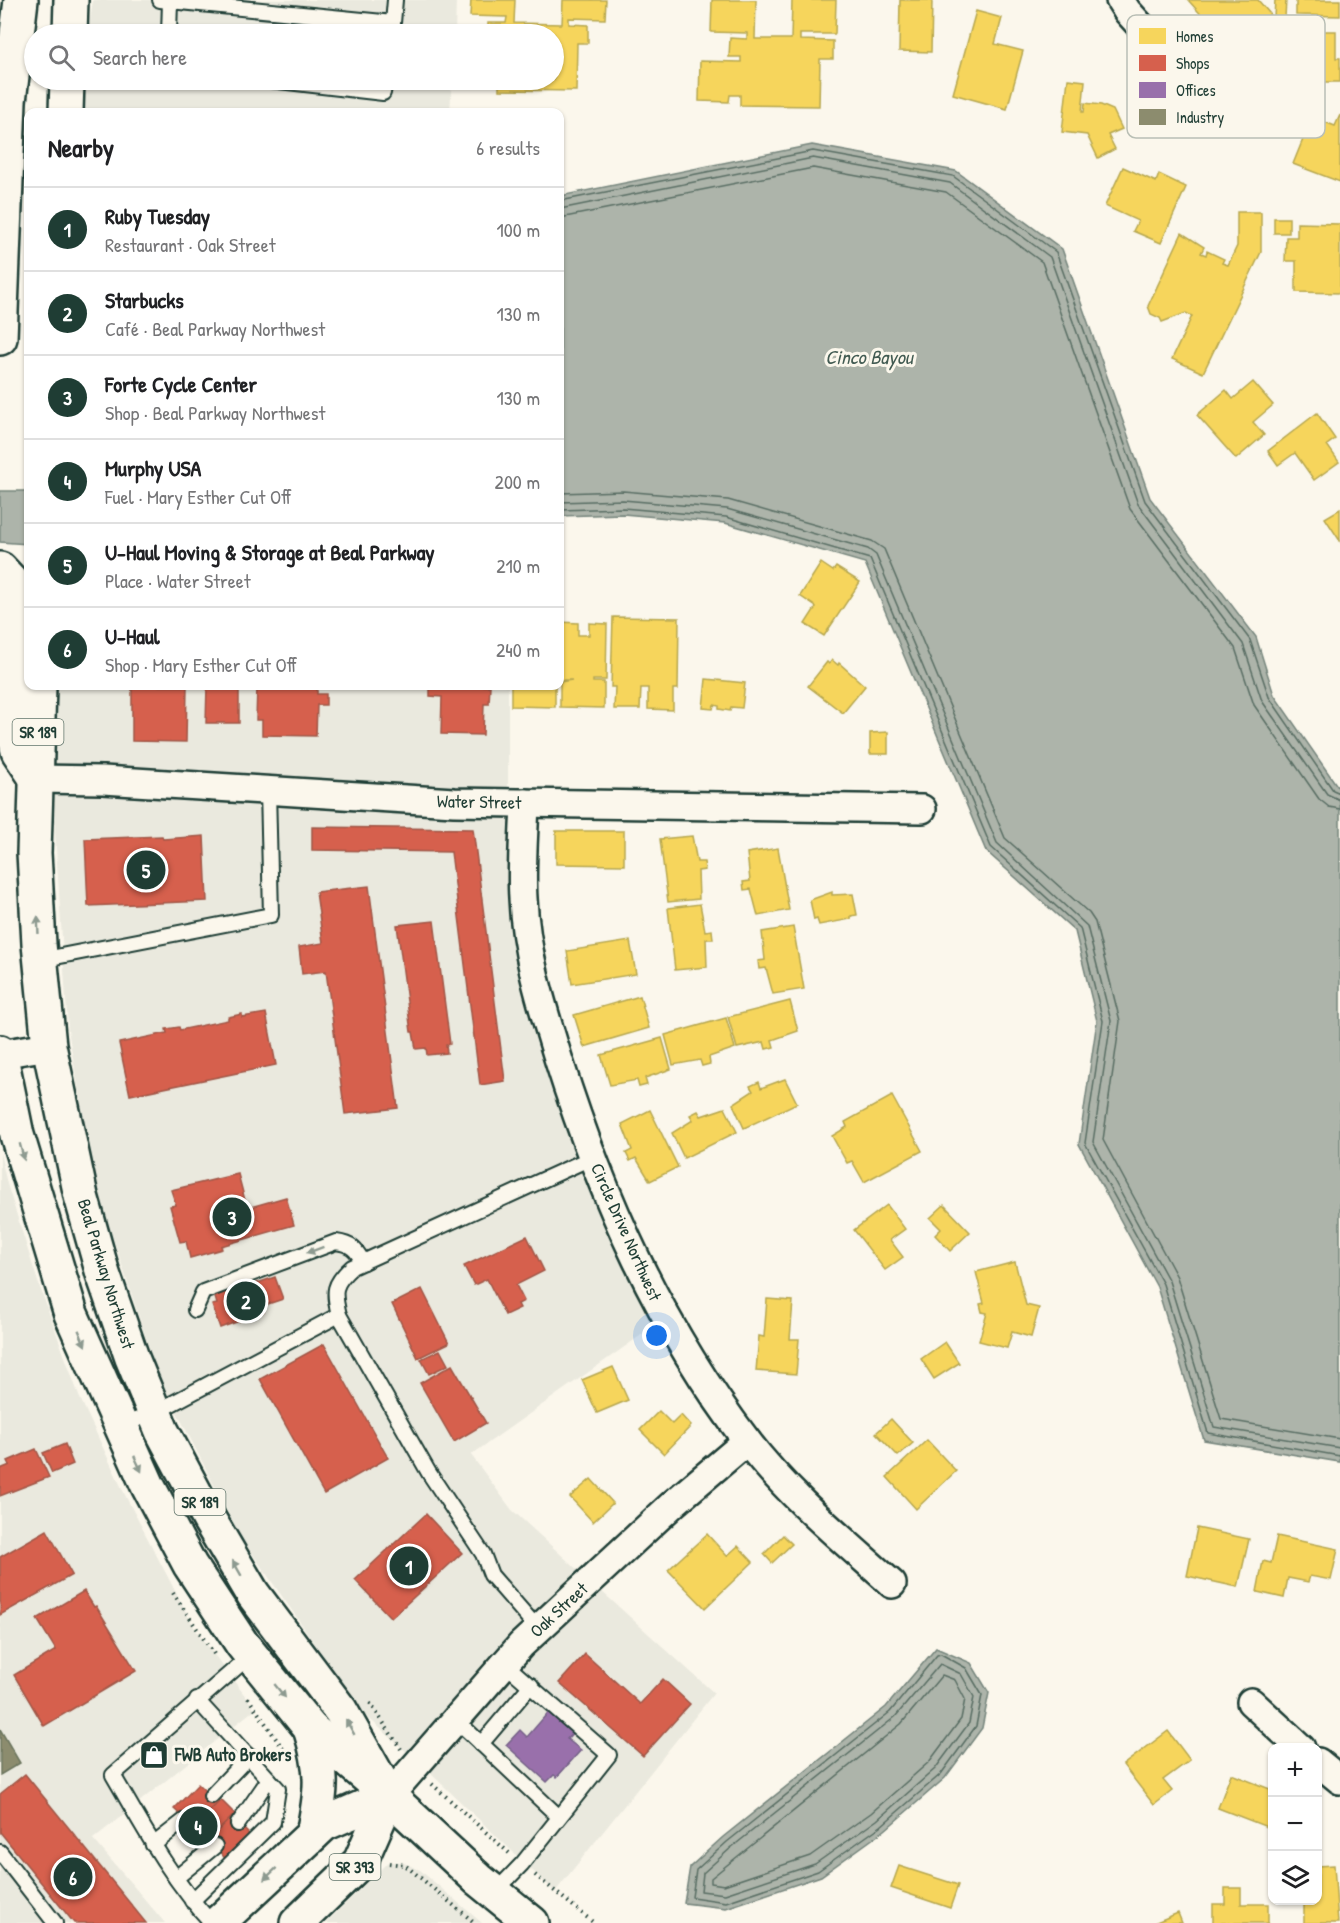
<!DOCTYPE html>
<meta charset="utf-8">
<style>
body{margin:0;font-family:"Patrick Hand",sans-serif;background:#f6f6f6;color:#202124}
.controls{position:absolute;right:18px;bottom:18px;display:grid;overflow:hidden;border-radius:12px;box-shadow:0 2px 4px #0004}
.controls button{width:54px;height:54px;display:grid;place-items:center;padding:0;border:0;border-bottom:2px solid #e0e0e0;background:#fff;color:#202124;font:30px sans-serif}
.you{position:absolute;left:657px;top:1336px;width:21px;height:21px;margin:-15px;border:4px solid #fff;border-radius:50%;background:#1a73e8;box-shadow:0 0 0 9px #1a73e833}
.badge{display:grid;place-items:center;width:39px;height:39px;border-radius:50%;background:#1f3d34;color:#fff;font-size:20px;font-weight:700}
.pin{position:absolute;translate:-50% -50%;border:3px solid #fff;box-shadow:0 2px 6px #0006}
.list{margin:0;padding:0;list-style:none}
h2{display:flex;justify-content:space-between;align-items:center;height:78px;margin:0;padding:0 24px;font-size:26px}
h2 small{font-size:20px;font-weight:400;color:#757577}
.list li{display:grid;grid-template-columns:39px 1fr auto;gap:18px;align-items:center;box-sizing:border-box;height:84px;padding:0 24px;border-top:2px solid #e0e0e0}
.list b{display:block;font-size:22px;white-space:nowrap}
.list p{margin:0;font-size:20px;white-space:nowrap;color:#757577}
.list em{font-size:20px;font-style:normal;color:#757577}
.icon{flex:none;width:33px;height:33px;fill:none;stroke:currentColor;stroke-width:2;stroke-linecap:round;stroke-linejoin:round}
.map{position:relative;flex:none;width:1340px;height:1923px;overflow:hidden}
.search{position:absolute;background:#fff;box-shadow:0 2px 4px #0004;left:24px;top:24px;width:540px;height:66px;display:flex;align-items:center;gap:15px;box-sizing:border-box;padding:0 21px;border-radius:33px;color:#757577;font-size:22px}
.panel{position:absolute;background:#fff;box-shadow:0 2px 4px #0004;left:24px;top:108px;width:540px;height:582px;border-radius:12px}
.map>svg:first-child{display:block}
.built{fill:#eae9de}
.water{fill:#adb4aa;stroke:#74847b;stroke-width:1.5}
.homes{fill:#f6d55c;stroke:#b6a750;stroke-width:1.5}
.shops{fill:#d6604d;stroke:#9f5646;stroke-width:1.5}
.offices{fill:#9970ab;stroke:#746187;stroke-width:1.5}
.industry{fill:#8c8c6e;stroke:#6b745d;stroke-width:1.5}
.lines{fill:none;stroke-linecap:round;stroke-linejoin:round}
.shore{stroke:#586d63;stroke-width:1.5}
.lane-casing{stroke:#1f3d34;stroke-width:18}
.street-casing{stroke:#1f3d34;stroke-width:32}
.secondary-casing{stroke:#1f3d34;stroke-width:38}
.primary-casing{stroke:#1f3d34;stroke-width:38}
.path{stroke:#1f3d34;stroke-width:4;stroke-dasharray:1.5 4.5;stroke-linecap:butt}
.lane{stroke:#fbf7ec;stroke-width:14}
.street{stroke:#fbf7ec;stroke-width:27}
.secondary{stroke:#fbf7ec;stroke-width:33}
.primary{stroke:#fbf7ec;stroke-width:33}
.oneway{fill:#8d9a90}
.labels{text-anchor:middle;stroke-width:6;stroke-linejoin:round;paint-order:stroke}
.shield{fill:#fbf7ec;stroke:#61756b;stroke-width:1.5}
.shield-label{font-size:16px;font-weight:bold;fill:#1f3d34}
.street-label{font-size:18px;fill:#1f3d34;stroke:#fbf7ec}
.poi-label{font-size:18px;font-weight:bold;fill:#1f3d34;stroke:#fbf7ec;text-anchor:start}
.water-label{font-size:20px;font-style:italic;fill:#425b52;stroke:#fbf7ec}
.key{fill:#fbf7ec;stroke:#b9bfb5;stroke-width:1.5}
.key-label{font-size:16px;fill:#1f3d34}
</style>
<div class="map">
<svg width="1340" height="1923" viewBox="0 0 1340 1923">
<rect width="100%" height="100%" fill="#fbf7ec"/>
<filter id="ink" filterUnits="userSpaceOnUse"><feTurbulence type="fractalNoise" baseFrequency=".0167" numOctaves="2"/><feDisplacementMap in="SourceGraphic" scale="12" xChannelSelector="R" yChannelSelector="G"/><feConvolveMatrix kernelMatrix="1 2 1 2 8 2 1 2 1" color-interpolation-filters="sRGB"/></filter>
<g filter="url(#ink)">
<g class="built">
<path d="M93,0H456L455,34H88Z"/>
<path d="M84,80H452L450,112H81Z"/>
<path d="M56,686H508V790L55,766Z"/>
<path d="M55,792L509,815L513,846L511,898L657,1324L471,1455L512,1510L581,1573L481,1669L409,1754L364,1714L240,1536L158,1375L94,1180L68,1030L55,832Z"/>
<path d="M0,1153L7,1184L38,1282L79,1396L125,1495L195,1629L255,1709L93,1839L165,1923H0Z"/>
<path d="M599,1589L714,1693L555,1892L427,1770L528,1655Z"/>
<path d="M388,1862H402L420,1870L482,1923H326Z"/>
</g>
<g class="water">
<path d="M812,145L956,171L1062,249L1150,498L1256,637L1274,695L1340,790V1462L1204,1440L1157,1287L1079,1144L1097,1021L1075,931L986,851L865,563L725,523L623,514L560,516V196Z"/>
<path d="M0,491H28V544L0,542Z"/>
<path d="M936,1648L971,1663L989,1693L982,1728L945,1778L885,1830L821,1876L726,1908L684,1903L690,1867L723,1837L886,1707Z"/>
</g>
<g class="homes">
<path d="M471,0H515L514,23L562,24L563,0H606L605,19L569,18V24L588,25V43H577L576,91L499,90V80H554V34H488V23H506L507,17L470,16Z"/>
<path d="M712,0H756L755,39H791L792,0H836L835,34H800V40L833,41V59H820L819,106L740,105V95H730L729,102L699,101L700,61L741,62V57H729L730,38L747,39V33L711,32Z"/>
<path d="M900,0H932L931,52L899,51Z"/>
<path d="M1188,0H1258L1270,14L1232,49Z"/>
<path d="M1275,0H1286L1285,17H1274Z"/>
<path d="M1296,0H1340V16L1296,15Z"/>
<path d="M976,11L1002,18L995,44L1023,51L1007,109L953,94Z"/>
<path d="M1301,31H1336V58H1340V82H1302Z"/>
<path d="M1068,79L1085,81L1082,112H1084L1085,103L1101,105L1113,110L1122,129L1108,135L1115,149L1098,158L1087,135L1062,132Z"/>
<path d="M1340,115V182L1293,164L1312,117L1335,126Z"/>
<path d="M1123,167L1156,182L1159,174L1186,187L1161,243L1133,231L1138,221L1105,206Z"/>
<path d="M1237,212H1261V252L1203,373L1172,359L1192,316L1186,313L1162,322L1160,318L1151,314L1148,306L1182,233L1204,247L1201,253L1206,255L1207,251L1224,259L1222,263L1228,265L1237,246Z"/>
<rect x="1274" y="218" width="15" height="15"/>
<path d="M1297,223L1340,224V293L1296,292V261H1285L1286,237H1297Z"/>
<path d="M1253,382L1273,405L1253,422L1264,435L1236,459L1197,415L1226,390L1233,399Z"/>
<path d="M1317,413L1335,439L1327,445L1339,462L1314,480L1295,453L1278,465L1268,451Z"/>
<path d="M1340,509V541L1325,518Z"/>
<path d="M821,563L833,571L836,567L860,582L824,636L805,624L816,607L800,596Z"/>
<path d="M613,617L679,618L678,689H673V710L648,709V688H641L640,709H614L615,687H611Z"/>
<path d="M560,622L578,623V635H589V623L607,624L606,680H593V682H604V708L560,707V682L572,680H560Z"/>
<path d="M832,660L838,665L839,663L865,686L843,713L808,686L827,662L829,664Z"/>
<path d="M706,679L745,683L742,708L731,707L730,711L719,709V706L714,705L713,709L703,708Z"/>
<path d="M511,686H555V707L511,706Z"/>
<path d="M888,732V754H870V733Z"/>
<path d="M556,831H624V865L556,864Z"/>
<path d="M692,836L697,862H704L705,870L698,871L699,899L668,902L660,839Z"/>
<path d="M778,848L789,910L758,916L751,889L744,890L743,882L750,881L747,853Z"/>
<path d="M832,892V895L853,894L857,915L851,916V919L819,925L817,919L814,920L810,900Z"/>
<path d="M700,904L705,931L712,930L713,939H706L707,967L675,970L668,908Z"/>
<path d="M793,927L804,989L773,994L766,968L759,969L758,961L765,960L762,932Z"/>
<path d="M630,941L636,974L572,984L567,951Z"/>
<path d="M640,996L649,1028L584,1047L574,1015Z"/>
<path d="M790,1001L798,1031L772,1040L774,1047L766,1049L764,1042L737,1048L728,1017Z"/>
<path d="M726,1018L735,1048L709,1057L710,1064L702,1066L700,1060L673,1065L665,1035Z"/>
<path d="M662,1038L671,1069L645,1078L647,1085L639,1087L637,1080L610,1085L601,1055Z"/>
<path d="M785,1079L797,1103L744,1128L733,1104L753,1091L750,1086L759,1082L761,1088Z"/>
<path d="M892,1096L922,1151L864,1182L852,1161L847,1163L832,1136L847,1127L845,1122Z"/>
<path d="M725,1108L737,1132L684,1158L672,1133L693,1120L690,1115L698,1111L701,1116Z"/>
<path d="M650,1110L678,1167L650,1181L636,1158L630,1161L626,1153L632,1150L622,1124Z"/>
<path d="M887,1205L905,1229L890,1240L903,1257L885,1270L854,1230Z"/>
<path d="M944,1205L970,1232L950,1251L935,1235L941,1229L930,1218Z"/>
<path d="M1015,1262L1026,1305L1039,1308L1031,1337L1012,1332L1007,1348L979,1341L987,1313L982,1312L980,1304L984,1303L976,1272Z"/>
<path d="M767,1299L793,1301L790,1339H799L796,1374L756,1371L759,1336L764,1337Z"/>
<path d="M945,1342L959,1363L934,1379L921,1359Z"/>
<path d="M613,1367L628,1400L597,1413L582,1380Z"/>
<path d="M659,1411L672,1424L681,1415L691,1426L664,1454L640,1430Z"/>
<path d="M891,1419L913,1443L898,1456L876,1433Z"/>
<path d="M927,1440L956,1471L916,1509L887,1477Z"/>
<path d="M591,1479L613,1503L593,1522L570,1497Z"/>
<path d="M1197,1528L1249,1539L1238,1587L1187,1576Z"/>
<path d="M707,1534L727,1556L738,1546L753,1562L705,1608L668,1570Z"/>
<path d="M783,1535L792,1544L772,1563L764,1554Z"/>
<path d="M1277,1536L1338,1549L1331,1580L1310,1576L1308,1582L1288,1578L1284,1598L1257,1592L1263,1561L1271,1563Z"/>
<path d="M1168,1731L1190,1760L1163,1780L1172,1791L1154,1805L1123,1765Z"/>
<path d="M1231,1774L1270,1789L1272,1829L1218,1808Z"/>
<path d="M1334,1865L1338,1923H1304V1900H1318V1866Z"/>
<path d="M899,1866L958,1885L950,1908L891,1888Z"/>
<path d="M1225,1888H1241V1904H1268V1923H1213V1904H1225Z"/>
<path d="M1178,1913L1182,1923H1154Z"/>
</g>
<g class="shops">
<path d="M132,686H187L186,742L132,741Z"/>
<path d="M207,686H239V723H206Z"/>
<path d="M257,686H317V694H326V705H317L316,736L262,735V720H256Z"/>
<path d="M430,686H490L489,704H484L483,735L441,734L442,697L430,696Z"/>
<path d="M312,827L473,829L505,1081L480,1085L451,852L312,850Z"/>
<path d="M162,836L163,839L204,836L207,901L88,906L85,839Z"/>
<path d="M369,886L398,1108L345,1114L326,971L302,974L299,947L323,943L316,892Z"/>
<path d="M434,921L450,1044L446,1045L447,1053L427,1055L426,1048L416,1049L413,1032H411L397,925Z"/>
<path d="M266,1013L276,1065L130,1095L119,1043L167,1033L166,1029L179,1027L180,1030L228,1020V1017L242,1014V1017Z"/>
<path d="M238,1174L247,1208L286,1197L294,1225L221,1246L222,1249L190,1258L186,1241L180,1242L170,1206L176,1205L171,1190Z"/>
<path d="M527,1236L544,1271L516,1285L524,1301L518,1304L520,1308L505,1315L487,1279L474,1285L464,1266Z"/>
<path d="M275,1277L283,1299L262,1306L264,1312L220,1328L212,1305L217,1304L214,1294L233,1288L234,1291Z"/>
<path d="M422,1289L449,1343L418,1358L392,1304Z"/>
<path d="M324,1344L388,1458L324,1494L260,1379Z"/>
<path d="M440,1350L448,1365L429,1374L421,1359Z"/>
<path d="M452,1365L486,1423L454,1442L420,1383Z"/>
<path d="M65,1444L73,1464L52,1473L43,1453Z"/>
<path d="M36,1449L49,1477L0,1496V1469L10,1465L8,1461Z"/>
<path d="M426,1514L462,1553L391,1618L355,1580Z"/>
<path d="M47,1530L72,1575L0,1615V1557Z"/>
<path d="M84,1591L94,1607L96,1606L136,1671L44,1726L14,1675L56,1650L37,1619Z"/>
<path d="M585,1654L640,1704L663,1679L690,1704L643,1756L559,1683Z"/>
<path d="M25,1774L146,1923H74L0,1832V1794Z"/>
<path d="M198,1784L252,1837L228,1862L215,1846L174,1809Z"/>
<path d="M221,1800L235,1814L203,1845L189,1831Z"/>
</g>
<path class="offices" d="M552,1708L576,1729L567,1739L581,1750L557,1777L554,1775L547,1782L506,1745L520,1730L527,1737Z"/>
<path class="industry" d="M0,1729L20,1763L0,1775Z"/>
<g class="lines">
<g class="shore">
<path d="M560,201L813,151L953,176L1056,252L1145,501L1250,640L1269,697L1333,790L1340,793"/>
<path d="M560,209L813,158L950,183L1050,257L1138,504L1243,644L1262,701L1327,794L1340,800"/>
<path d="M560,218L813,168L946,192L1042,262L1130,509L1235,648L1254,705L1319,799L1329,807L1340,809"/>
<path d="M560,493L623,491L728,500L872,541L884,549L1005,838L1089,913L1095,922L1120,1021L1103,1140L1177,1277L1221,1419L1340,1439"/>
<path d="M560,502L623,500L727,509L868,549L876,555L997,843L1087,926L1111,1021L1093,1142L1169,1281L1214,1427L1340,1448"/>
<path d="M560,510L623,508L726,517L870,559L991,847L1080,928L1103,1021L1085,1143L1163,1284L1208,1433L1340,1456"/>
<path d="M941,1654L966,1668L982,1695L976,1726L941,1774L881,1826L818,1871L726,1902L692,1897L696,1870L727,1842L890,1712L937,1655Z"/>
<path d="M940,1664L961,1674L974,1697L969,1723L935,1769L877,1820L815,1864L725,1894L701,1891L703,1873L732,1847L895,1717Z"/>
<path d="M942,1675L955,1680L965,1699L961,1719L929,1762L871,1813L810,1856L724,1885L711,1883V1878L901,1724Z"/>
</g>
<g class="lane-casing">
<g id="lane">
<path d="M160,0L393,23L395,0"/>
<path d="M169,34L170,1"/>
<path d="M270,80L383,93L385,80"/>
<path d="M40,960L271,915L268,790"/>
<path d="M195,1310L203,1292L336,1242C351,1244 356,1249 363,1262"/>
<path d="M120,1426L154,1413L339,1315"/>
<path d="M538,1629L491,1575L483,1554L429,1473L339,1315C333,1291 333,1284 352,1267L593,1157"/>
<path d="M455,1719L558,1816"/>
<path d="M481,1744L531,1685"/>
<path d="M211,1796L249,1756"/>
<path d="M238,1824L269,1779"/>
<path d="M153,1845L185,1820"/>
<path d="M0,1852L55,1923"/>
<path d="M176,1878L215,1846"/>
<path d="M495,1892L522,1864L609,1755L504,1663"/>
<path d="M192,1901L273,1822L278,1789L197,1700"/>
<path d="M212,1923C171,1880 143,1826 113,1775L251,1655"/>
</g>
</g>
<g class="street-casing">
<g id="street">
<path d="M1120,0L1127,11L1224,118"/>
<path d="M36,779L103,780L454,802L922,809"/>
<path d="M525,803C524,834 521,867 523,898C525,953 543,1009 559,1061C602,1197 660,1327 747,1441C788,1495 842,1539 892,1584"/>
<path d="M0,1054L49,1046"/>
<path d="M1251,1702L1301,1748"/>
<path d="M1318,1762L1340,1780"/>
<path d="M389,1796L521,1645L674,1503L747,1441"/>
</g>
</g>
<g class="secondary-casing">
<path id="secondary" d="M389,1796L479,1880L532,1923"/>
</g>
<g class="primary-casing">
<g id="primary">
<path d="M70,34L71,0"/>
<path d="M66,112L67,80"/>
<path d="M0,338L9,101L21,0"/>
<path d="M0,569L13,583V728L18,751L34,775"/>
<path d="M39,686L34,853L39,944L49,1046L81,1196L103,1274L132,1358L162,1431L210,1521L253,1594L341,1711L389,1796"/>
<path d="M0,1052L17,1135L71,1314L148,1486L190,1565L242,1644L310,1728L372,1781"/>
<path d="M310,1728C324,1772 322,1790 313,1834"/>
<path d="M218,1923L324,1824L389,1796"/>
<path d="M297,1923L360,1862L389,1796"/>
</g>
</g>
<g class="path">
<path d="M173,1593L214,1654"/>
<path d="M248,1698L288,1756"/>
<path d="M370,1703L401,1749"/>
<path d="M432,1784L509,1853"/>
<path d="M389,1863L405,1865L475,1923"/>
<path d="M535,1875L594,1923"/>
</g>
<use href="#lane" class="lane"/>
<use href="#street" class="street"/>
<use href="#secondary" class="secondary"/>
<use href="#primary" class="primary"/>
</g>
<defs><path id="oneway-solid" d="M-6-.8H1V-3.2L6.5 0L1 3.2V.8H-6Z" transform="scale(1.5)"/></defs>
<g class="oneway">
<use href="#oneway-solid" transform="translate(38 925) rotate(-93)"/>
<use href="#oneway-solid" transform="translate(22 1152) rotate(75)"/>
<use href="#oneway-solid" transform="translate(315 1250) rotate(160)"/>
<use href="#oneway-solid" transform="translate(82 1338) rotate(67)"/>
<use href="#oneway-solid" transform="translate(138 1464) rotate(65)"/>
<use href="#oneway-solid" transform="translate(237 1568) rotate(-120)"/>
<use href="#oneway-solid" transform="translate(280 1691) rotate(51)"/>
<use href="#oneway-solid" transform="translate(350 1727) rotate(-120)"/>
<use href="#oneway-solid" transform="translate(270 1874) rotate(137)"/>
</g>
</g>
<defs>
<g id="shop-square" transform="scale(1.5)"><rect x="-9" y="-9" width="18" height="18" rx="4" fill="#1f3d34" stroke="#fbf7ec"/><path d="M-5-2.5h2.3a2.7 3.5 0 0 1 5.4 0H5L5.5 6h-11ZM-1.5-2.5h3a1.5 2.3 0 0 0-3 0Z" fill="#fff"/></g>
</defs>
<g fill-rule="evenodd">
<use href="#shop-square" x="154" y="1755"/>
</g>
<g class="labels">
<g class="shield">
<rect x="12.5" y="719" width="51" height="26" rx="4.5"/>
<rect x="174.5" y="1489" width="51" height="26" rx="4.5"/>
<rect x="329.5" y="1854" width="51" height="26" rx="4.5"/>
</g>
<g class="shield-label">
<text x="38" y="738">SR 189</text>
<text x="200" y="1508">SR 189</text>
<text x="355" y="1873">SR 393</text>
</g>
<g class="street-label">
<text transform="translate(479 802) rotate(1)" y="6">Water Street</text>
<text transform="translate(626 1232) rotate(66)" y="6">Circle Drive Northwest</text>
<text transform="translate(106 1274) rotate(73)" y="6">Beal Parkway Northwest</text>
<text transform="translate(559 1610) rotate(-43)" y="6">Oak Street</text>
</g>
<g class="poi-label">
<text x="175" y="1761">FWB Auto Brokers</text>
</g>
<g class="water-label">
<text x="869" y="364">Cinco Bayou</text>
</g>
</g>
<rect x="1127" y="15" width="198" height="123" rx="9" class="key"/>
<rect x="1139" y="28" width="27" height="16" fill="#f6d55c"/>
<rect x="1139" y="55" width="27" height="16" fill="#d6604d"/>
<rect x="1139" y="82" width="27" height="16" fill="#9970ab"/>
<rect x="1139" y="109" width="27" height="16" fill="#8c8c6e"/>
<g class="key-label">
<text x="1176" y="42">Homes</text>
<text x="1176" y="69">Shops</text>
<text x="1176" y="96">Offices</text>
<text x="1176" y="123">Industry</text>
</g>
</svg>
<div class="controls">
<button>+</button>
<button>−</button>
<button><svg class="icon" aria-label="layers" viewBox="0 0 24 24"><path d="M12 4l9 5-9 5-9-5zM3 14l9 5 9-5"/></svg></button>
</div>
<div class="you"></div>
<div class="pin badge" style="left:409px;top:1566px">1</div>
<div class="pin badge" style="left:246px;top:1301px">2</div>
<div class="pin badge" style="left:232px;top:1217px">3</div>
<div class="pin badge" style="left:198px;top:1826px">4</div>
<div class="pin badge" style="left:146px;top:870px">5</div>
<div class="pin badge" style="left:73px;top:1877px">6</div>
<div class="search"><svg class="icon" aria-label="search" viewBox="0 0 24 24"><circle cx="10" cy="10" r="6"/><path d="M15 15l6 6"/></svg>Search here</div>
<section class="panel">
<h2>Nearby<small>6 results</small></h2>
<ul class="list">
<li><span class="badge">1</span><div><b>Ruby Tuesday</b><p>Restaurant · Oak Street</p></div><em>100 m</em></li>
<li><span class="badge">2</span><div><b>Starbucks</b><p>Café · Beal Parkway Northwest</p></div><em>130 m</em></li>
<li><span class="badge">3</span><div><b>Forte Cycle Center</b><p>Shop · Beal Parkway Northwest</p></div><em>130 m</em></li>
<li><span class="badge">4</span><div><b>Murphy USA</b><p>Fuel · Mary Esther Cut Off</p></div><em>200 m</em></li>
<li><span class="badge">5</span><div><b>U-Haul Moving &amp; Storage at Beal Parkway</b><p>Place · Water Street</p></div><em>210 m</em></li>
<li><span class="badge">6</span><div><b>U-Haul</b><p>Shop · Mary Esther Cut Off</p></div><em>240 m</em></li>
</ul>
</section>
</div>
